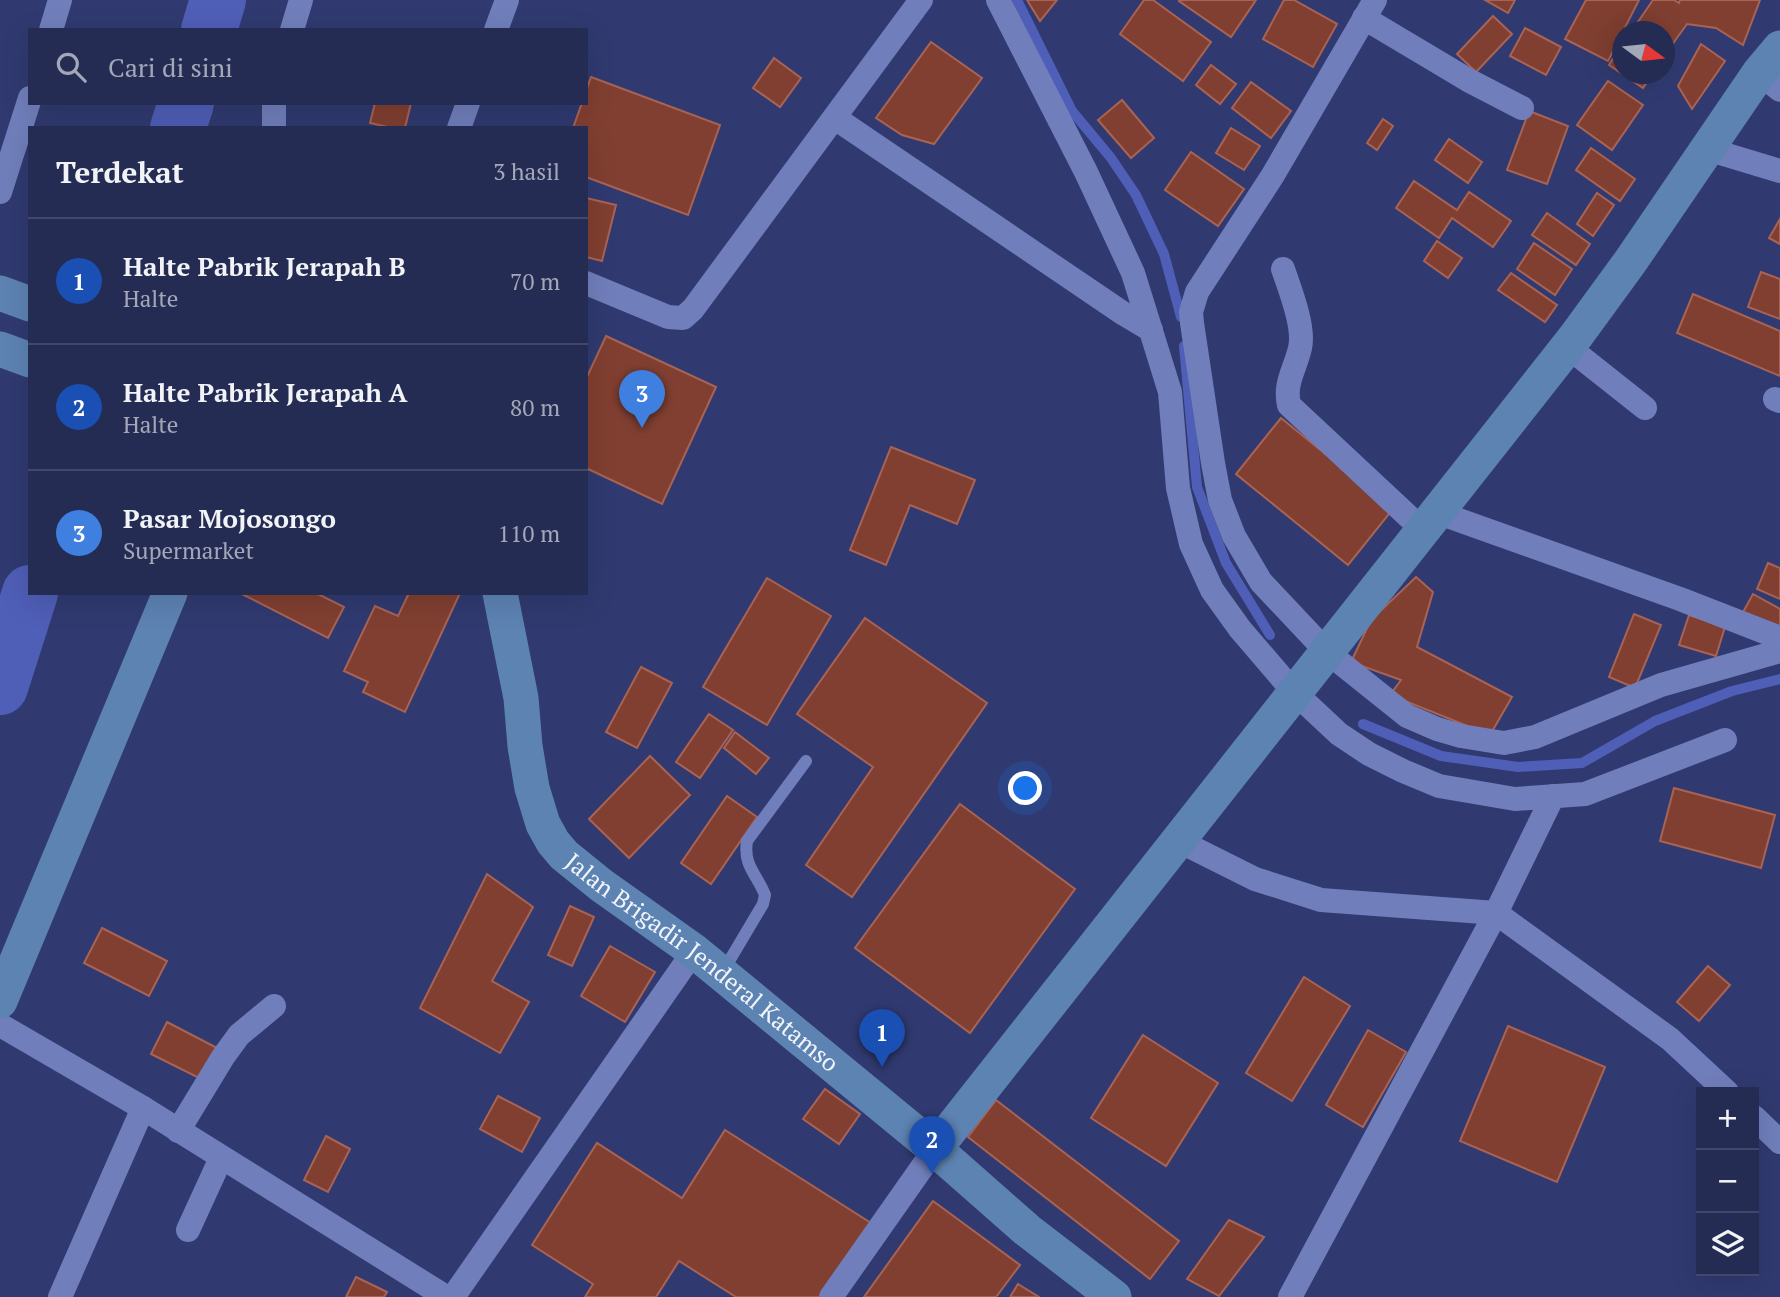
<!DOCTYPE html>
<html lang="id">
<meta charset="utf-8">
<style>
body{margin:0;font-family:"PT Serif",serif;background:#2c345a;color:#f1f3f6}
.controls{position:absolute;right:21px;bottom:21px;display:grid;overflow:hidden;border-radius:0px;box-shadow:0 7px 28px #0002}
.controls button{width:63px;height:63px;display:grid;place-items:center;padding:0;border:0;border-bottom:2px solid #41486b;background:#242c54;color:#f1f3f6;font:35px sans-serif}
.compass{position:absolute;left:1612px;top:21px;width:63px;height:63px;border-radius:50%;background:#242c54;box-shadow:0 7px 28px #0002;rotate:105deg}
.you{position:absolute;left:1026px;top:789px;width:24px;height:24px;margin:-18px;border:5px solid #fff;border-radius:50%;background:#1a73e8;box-shadow:0 0 0 10px #1a73e833}
.badge{display:grid;place-items:center;width:46px;height:46px;border-radius:50%;background:#d7b434;color:#fff;font-size:23px;font-weight:700}
.pin{position:absolute;translate:-50% -58px;filter:drop-shadow(0 2px 4px #0008)}
.pin::after{content:'';position:absolute;top:37px;width:24px;height:21px;background:inherit;clip-path:polygon(0 0,100% 0,50% 100%)}
.list{margin:0;padding:0;list-style:none}
h2{display:flex;justify-content:space-between;align-items:center;height:91px;margin:0;padding:0 28px;font-size:30px}
h2 small{font-size:23px;font-weight:400;color:#a3a7b8}
.list li{display:grid;grid-template-columns:46px 1fr auto;gap:21px;align-items:center;box-sizing:border-box;height:126px;padding:0 28px;border-top:2px solid #41486b}
.list b{display:block;font-size:26px;white-space:nowrap}
.list p{margin:0;font-size:23px;white-space:nowrap;color:#a3a7b8}
.list em{font-size:23px;font-style:normal;color:#a3a7b8}
.icon{flex:none;width:38px;height:38px;fill:none;stroke:currentColor;stroke-width:2;stroke-linecap:round;stroke-linejoin:round}
.map{position:relative;flex:none;width:1780px;height:1297px;overflow:hidden}
.search{position:absolute;background:#242c54;box-shadow:0 7px 28px #0002;left:28px;top:28px;width:560px;height:77px;display:flex;align-items:center;gap:18px;box-sizing:border-box;padding:0 24px;border-radius:0px;color:#a3a7b8;font-size:26px}
.panel{position:absolute;background:#242c54;box-shadow:0 7px 28px #0002;left:28px;top:126px;width:560px;height:469px;border-radius:0px}
.map>svg:first-child{display:block}
.lines{fill:none;stroke-linecap:round;stroke-linejoin:round}
.stream{stroke:#4f5eb7;stroke-width:10}
.river{stroke:#4f5eb7;stroke-width:56}
.building{fill:#803f31;stroke:#a96354;stroke-width:2}
.lane{stroke:#707ebb;stroke-width:12}
.street{stroke:#707ebb;stroke-width:24}
.secondary{stroke:#5d83b3;stroke-width:35}
.labels{text-anchor:middle;stroke-width:5;stroke-linejoin:round;paint-order:stroke}
.street-label{font-size:24px;fill:#f2f4fb;stroke:#1f243d}
</style>
<div class="map">
<svg width="1780" height="1297" viewBox="0 0 1780 1297">
<rect width="100%" height="100%" fill="#303a70"/>
<g class="lines">
<g class="stream">
<path d="M1017,0L1072,111L1111,158L1136,195L1164,254L1181,317"/>
<path d="M1184,346L1197,487L1226,563L1270,635"/>
<path d="M1363,724L1441,756L1518,767L1582,763L1655,721L1732,691L1780,679"/>
</g>
<g class="river">
<path d="M209,30L218,0"/>
<path d="M178,128L186,103"/>
<path d="M0,687L30,593"/>
</g>
</g>
<g class="building">
<path d="M1027,0H1057L1040,21Z"/>
<path d="M1144,0H1153L1211,42L1183,81L1120,34Z"/>
<path d="M1180,0H1256L1231,37L1179,1Z"/>
<path d="M1284,0H1294L1337,24L1313,67L1263,39Z"/>
<path d="M1485,0H1515L1508,13Z"/>
<path d="M1586,0H1639L1608,61L1565,39Z"/>
<path d="M1653,0H1674L1679,3L1680,0H1760L1743,45L1716,28L1687,24L1664,56V32H1631Z"/>
<path d="M1493,16L1512,34L1476,72L1457,54Z"/>
<path d="M1525,28L1561,47L1546,75L1510,56Z"/>
<path d="M931,42L982,78L934,144L902,135L876,118Z"/>
<path d="M1622,44V74H1652L1643,88L1609,65Z"/>
<path d="M1701,44L1725,61L1692,109L1678,86Z"/>
<path d="M774,58L801,78L780,107L753,88Z"/>
<path d="M1211,65L1236,84L1220,104L1196,85Z"/>
<path d="M591,77L720,125L688,215L586,177V128H573L582,103H586V91Z"/>
<path d="M1608,81L1643,105L1612,150L1577,125Z"/>
<path d="M1251,82L1291,111L1271,138L1232,108Z"/>
<path d="M1122,100L1154,138L1131,158L1098,120Z"/>
<path d="M375,103H411L405,128H392L370,123Z"/>
<path d="M1529,111L1568,126L1547,184L1507,170Z"/>
<path d="M1383,119L1393,126L1377,150L1367,143Z"/>
<path d="M1231,128L1260,146L1244,170L1216,153Z"/>
<path d="M1449,139L1482,162L1468,183L1435,160Z"/>
<path d="M1591,148L1635,179L1620,201L1576,170Z"/>
<path d="M1191,152L1244,189L1218,226L1165,190Z"/>
<path d="M1414,181L1457,210L1469,192L1511,221L1493,247L1452,218L1439,238L1396,208Z"/>
<path d="M1597,193L1614,205L1593,236L1577,224Z"/>
<path d="M586,198L616,205L602,261L586,257Z"/>
<path d="M1547,213L1590,244L1576,265L1532,235Z"/>
<path d="M1780,219V244L1769,238Z"/>
<path d="M1437,241L1462,258L1448,278L1424,261Z"/>
<path d="M1534,243L1572,269L1555,295L1517,269Z"/>
<path d="M1761,272L1780,279V319L1748,307Z"/>
<path d="M1511,273L1557,305L1545,322L1498,290Z"/>
<path d="M1693,294L1780,331V376L1677,333Z"/>
<path d="M606,336L716,387L662,504L586,468V379Z"/>
<path d="M1281,418L1393,509L1348,565L1236,474Z"/>
<path d="M891,447L975,480L957,524L910,505L886,565L850,550Z"/>
<path d="M1768,563L1780,568V599L1757,589Z"/>
<path d="M1416,577L1433,592L1417,647L1512,697L1490,735L1390,695L1401,680L1351,662L1371,620Z"/>
<path d="M767,578L831,616L767,725L703,687Z"/>
<path d="M240,593H316L344,607L328,638Z"/>
<path d="M409,593H460L405,712L363,692L368,682L344,671L375,606L398,616Z"/>
<path d="M1753,594L1780,609V629L1742,614Z"/>
<path d="M1634,614L1661,625L1635,688L1609,677Z"/>
<path d="M1689,615L1725,627L1716,656L1679,645Z"/>
<path d="M865,618L987,703L852,897L806,865L873,767L797,714Z"/>
<path d="M641,667L672,683L637,748L606,732Z"/>
<path d="M709,714L733,730L700,778L676,762Z"/>
<path d="M735,732L769,758L756,774L724,748Z"/>
<path d="M650,756L690,795L629,858L589,819Z"/>
<path d="M1674,788L1775,815L1761,868L1660,841Z"/>
<path d="M727,796L757,817L711,884L681,863Z"/>
<path d="M960,804L1075,889L970,1033L855,948Z"/>
<path d="M487,874L533,907L492,981L529,1002L500,1053L420,1008Z"/>
<path d="M570,906L594,917L572,966L548,955Z"/>
<path d="M102,928L167,961L149,996L84,963Z"/>
<path d="M610,946L655,972L625,1022L581,996Z"/>
<path d="M1708,966L1730,985L1699,1021L1677,1002Z"/>
<path d="M1304,977L1350,1006L1292,1101L1246,1073Z"/>
<path d="M167,1022L219,1049L203,1080L151,1054Z"/>
<path d="M1508,1026L1605,1067L1557,1182L1460,1141Z"/>
<path d="M1368,1030L1406,1052L1363,1127L1326,1105Z"/>
<path d="M1143,1035L1218,1083L1166,1166L1091,1118Z"/>
<path d="M825,1089L860,1114L839,1144L803,1119Z"/>
<path d="M498,1096L540,1118L522,1152L480,1129Z"/>
<path d="M996,1100L1179,1241L1150,1279L968,1137Z"/>
<path d="M725,1130L871,1223L824,1297H736L679,1261L656,1297H585L593,1284L532,1245L597,1143L682,1198Z"/>
<path d="M326,1136L350,1149L328,1192L304,1180Z"/>
<path d="M933,1201L1020,1265L996,1297H864Z"/>
<path d="M1229,1220L1264,1237L1219,1296L1187,1279Z"/>
<path d="M356,1277L387,1292L384,1297H346Z"/>
<path d="M1018,1284L1039,1297H1010Z"/>
</g>
<g class="lines">
<path class="lane" d="M722,973L763,904L765,895C757,874 743,866 747,841L806,761"/>
<g class="street">
<path d="M998,0L1086,172L1133,273L1170,392L1178,488L1191,544L1212,590L1240,629L1294,692L1339,734L1369,754L1403,771L1439,786L1515,799L1585,794L1725,740"/>
<path d="M1375,0L1273,175L1197,292L1191,312L1192,323L1213,463L1220,500L1234,536L1261,582L1327,652L1407,716L1437,729L1461,736L1504,743L1535,737L1661,685L1780,651"/>
<path d="M1364,18L1468,80L1522,108"/>
<path d="M51,30L60,0"/>
<path d="M292,30L301,0"/>
<path d="M496,30L507,0"/>
<path d="M1759,73L1780,90"/>
<path d="M274,103V128"/>
<path d="M835,118L1124,314L1151,330"/>
<path d="M459,128L468,103"/>
<path d="M1707,149L1780,171"/>
<path d="M0,192L30,98"/>
<path d="M1283,269C1290,290 1305,327 1300,348C1295,370 1284,383 1289,405L1424,531"/>
<path d="M586,283L668,317L683,318L693,309L921,0"/>
<path d="M1568,347L1645,408"/>
<path d="M1775,399L1780,401"/>
<path d="M1439,513L1680,599L1780,638"/>
<path d="M1179,841L1255,879L1321,900L1496,913L1670,1039L1727,1092"/>
<path d="M0,1025L143,1108L446,1297"/>
<path d="M1754,1117L1780,1142"/>
<path d="M178,1131L223,1057L239,1035L274,1006"/>
<path d="M188,1230L221,1158"/>
<path d="M60,1297L143,1108"/>
<path d="M453,1297L694,951"/>
<path d="M831,1297L935,1149"/>
<path d="M1290,1297L1496,913L1553,796"/>
</g>
<g class="secondary">
<path d="M0,293L30,304"/>
<path d="M0,349L30,360"/>
<path id="s1" d="M500,593L521,698L525,746L532,788L543,824L553,842L564,855L601,885L694,951L935,1149L1027,1230L1114,1297"/>
<path d="M0,1001L170,593"/>
<path d="M935,1149L1576,336L1630,262L1759,73L1780,48"/>
</g>
</g>
<g class="labels">
<g class="street-label">
<text dy="8" stroke="none"><textPath href="#s1" startOffset="448">Jalan Brigadir Jenderal Katamso</textPath></text>
</g>
</g>
</svg>
<div class="controls">
<button>+</button>
<button>−</button>
<button><svg class="icon" aria-label="layers" viewBox="0 0 24 24"><path d="M12 4l9 5-9 5-9-5zM3 14l9 5 9-5"/></svg></button>
</div>
<svg class="compass" viewBox="-18 -18 36 36"><path d="M0-13l5 13h-10z" fill="#e53935"/><path d="M0 13l5-13h-10z" fill="#a3a7b8"/></svg>
<div class="you"></div>
<div class="pin badge" style="left:882px;top:1067px;background:#1a4fb4">1</div>
<div class="pin badge" style="left:932px;top:1174px;background:#1a4fb4">2</div>
<div class="pin badge" style="left:642px;top:428px;background:#3f7fe0">3</div>
<div class="search"><svg class="icon" aria-label="search" viewBox="0 0 24 24"><circle cx="10" cy="10" r="6"/><path d="M15 15l6 6"/></svg>Cari di sini</div>
<section class="panel">
<h2>Terdekat<small>3 hasil</small></h2>
<ul class="list">
<li><span class="badge" style="background:#1a4fb4">1</span><div><b>Halte Pabrik Jerapah B</b><p>Halte</p></div><em>70 m</em></li>
<li><span class="badge" style="background:#1a4fb4">2</span><div><b>Halte Pabrik Jerapah A</b><p>Halte</p></div><em>80 m</em></li>
<li><span class="badge" style="background:#3f7fe0">3</span><div><b>Pasar Mojosongo</b><p>Supermarket</p></div><em>110 m</em></li>
</ul>
</section>
</div>
